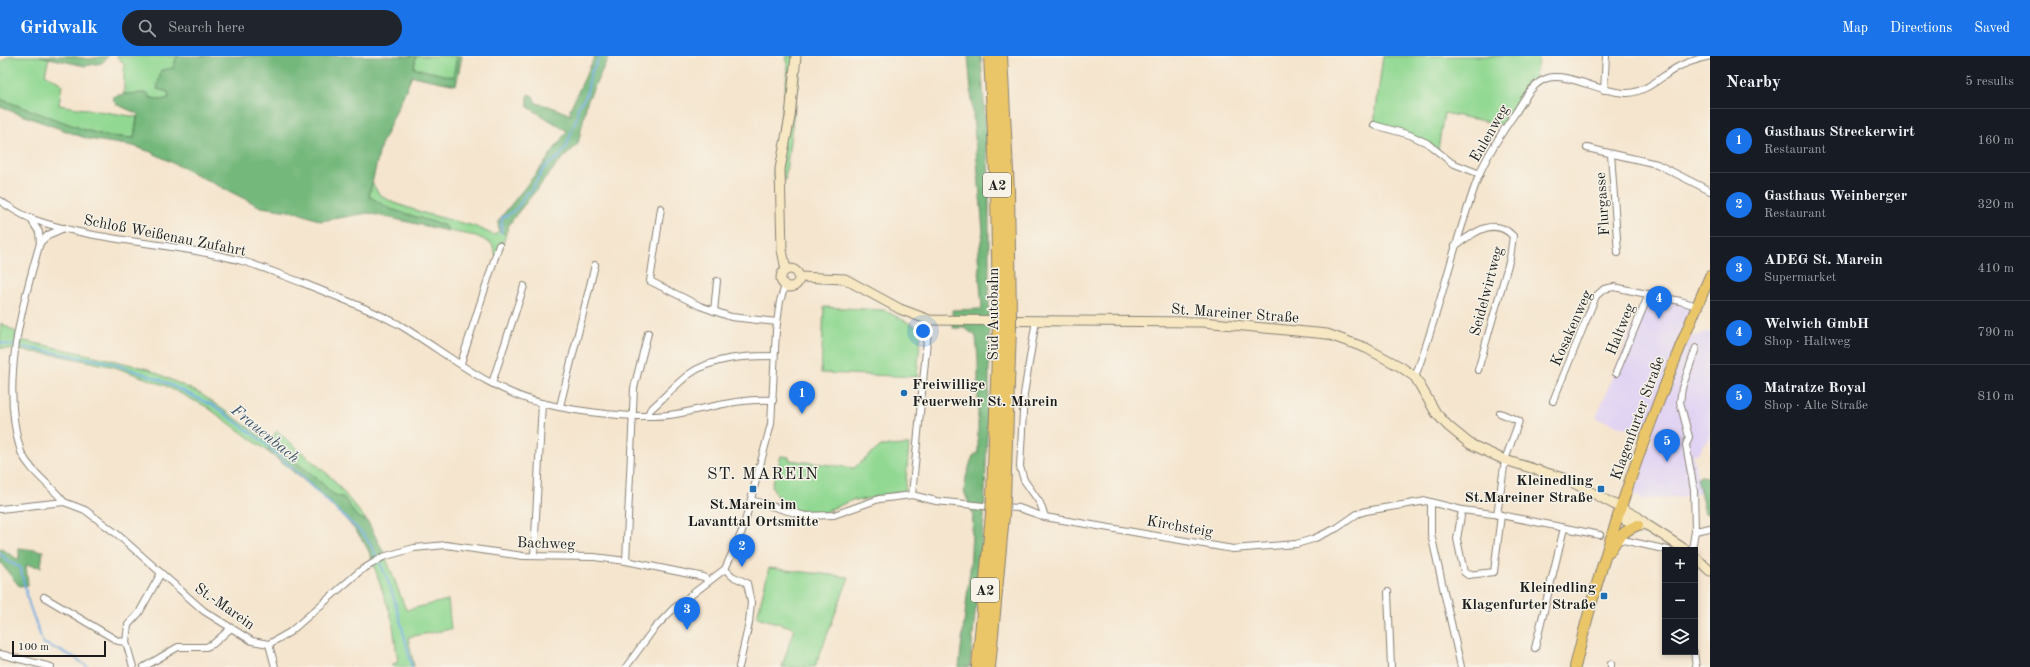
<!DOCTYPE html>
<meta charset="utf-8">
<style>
body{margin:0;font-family:"Old Standard TT",serif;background:#20242c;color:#f1f3f6}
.controls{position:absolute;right:12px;bottom:12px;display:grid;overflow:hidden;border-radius:0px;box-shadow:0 2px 6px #0003}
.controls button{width:36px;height:36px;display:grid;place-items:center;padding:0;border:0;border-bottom:1px solid #363941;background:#171b24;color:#f1f3f6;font:20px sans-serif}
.scale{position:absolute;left:12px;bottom:10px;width:94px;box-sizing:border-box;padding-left:4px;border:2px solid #1c1c1c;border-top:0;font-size:11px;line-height:14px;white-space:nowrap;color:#1c1c1c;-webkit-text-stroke:3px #f7f3e8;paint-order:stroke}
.you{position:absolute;left:923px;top:275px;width:14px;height:14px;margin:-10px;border:3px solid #fff;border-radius:50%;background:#1a73e8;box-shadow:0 0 0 6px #1a73e833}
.badge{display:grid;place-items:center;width:26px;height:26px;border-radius:50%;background:#1a73e8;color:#fff;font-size:13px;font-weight:700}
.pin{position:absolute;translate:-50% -33px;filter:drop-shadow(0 1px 2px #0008)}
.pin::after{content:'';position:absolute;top:21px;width:14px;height:12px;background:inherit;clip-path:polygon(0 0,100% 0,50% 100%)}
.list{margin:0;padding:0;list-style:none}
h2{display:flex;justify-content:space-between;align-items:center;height:52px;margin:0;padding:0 16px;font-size:17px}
h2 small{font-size:13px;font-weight:400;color:#9ea1a6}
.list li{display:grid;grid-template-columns:26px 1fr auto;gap:12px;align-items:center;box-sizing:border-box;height:64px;padding:0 16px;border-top:1px solid #363941}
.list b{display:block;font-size:15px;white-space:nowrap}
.list p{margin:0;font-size:13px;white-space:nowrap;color:#9ea1a6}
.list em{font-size:13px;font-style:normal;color:#9ea1a6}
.icon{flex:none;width:22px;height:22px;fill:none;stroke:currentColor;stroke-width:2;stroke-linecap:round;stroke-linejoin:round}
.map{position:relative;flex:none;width:1710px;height:611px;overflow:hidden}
header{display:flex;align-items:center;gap:24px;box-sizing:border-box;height:56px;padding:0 20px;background:#1a73e8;color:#fff}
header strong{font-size:19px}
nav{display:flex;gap:22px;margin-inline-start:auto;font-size:14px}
.search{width:280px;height:36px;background:#20242c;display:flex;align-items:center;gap:10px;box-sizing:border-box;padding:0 14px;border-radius:22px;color:#9ea1a6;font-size:15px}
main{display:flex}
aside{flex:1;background:#171b24}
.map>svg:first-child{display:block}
.built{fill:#e1d4f3}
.green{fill:#91d892;stroke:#567a57}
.forest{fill:#74b87c;stroke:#486a4c}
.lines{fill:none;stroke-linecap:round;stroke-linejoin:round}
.stream{stroke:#70abe1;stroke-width:2}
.street-casing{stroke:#888075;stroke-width:8}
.secondary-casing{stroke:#888075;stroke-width:11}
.primary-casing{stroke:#888075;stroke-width:12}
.highway-casing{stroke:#888075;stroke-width:14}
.street{stroke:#fff;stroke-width:6}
.secondary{stroke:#f7e8c3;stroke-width:9}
.primary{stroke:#ebc669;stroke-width:10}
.highway{stroke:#ebc669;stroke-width:12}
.highway-bridge-casing{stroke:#888075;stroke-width:14;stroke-linecap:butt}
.highway-bridge{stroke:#ebc669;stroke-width:12}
.poi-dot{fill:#1f6fb2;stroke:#f7f3e8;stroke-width:1.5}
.labels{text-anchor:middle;stroke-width:3;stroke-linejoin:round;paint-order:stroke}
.shield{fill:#f7f3e8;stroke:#5e5c59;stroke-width:1}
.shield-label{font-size:14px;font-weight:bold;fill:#1c1c1c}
.street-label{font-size:15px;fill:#1c1c1c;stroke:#f7f3e8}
.poi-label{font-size:15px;font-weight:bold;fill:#1c1c1c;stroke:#f7f3e8;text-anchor:end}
.water-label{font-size:16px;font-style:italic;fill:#3e556b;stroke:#f7f3e8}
.quarter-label{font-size:17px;letter-spacing:1px;fill:#1c1c1c;stroke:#f7f3e8}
</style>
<header>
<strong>Gridwalk</strong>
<div class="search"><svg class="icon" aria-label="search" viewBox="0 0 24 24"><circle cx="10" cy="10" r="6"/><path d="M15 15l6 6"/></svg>Search here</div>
<nav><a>Map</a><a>Directions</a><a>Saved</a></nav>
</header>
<main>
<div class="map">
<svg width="1710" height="611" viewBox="0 0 1710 611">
<rect width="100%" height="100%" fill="#f7f3e8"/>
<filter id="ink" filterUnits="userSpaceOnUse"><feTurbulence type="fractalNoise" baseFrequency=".025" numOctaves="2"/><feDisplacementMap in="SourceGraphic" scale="8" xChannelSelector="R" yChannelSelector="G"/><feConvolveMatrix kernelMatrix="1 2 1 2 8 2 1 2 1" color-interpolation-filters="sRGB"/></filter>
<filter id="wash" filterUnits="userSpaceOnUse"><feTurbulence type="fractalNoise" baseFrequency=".012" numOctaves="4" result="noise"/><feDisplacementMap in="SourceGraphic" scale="16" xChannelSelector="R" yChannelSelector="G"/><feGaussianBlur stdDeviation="0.9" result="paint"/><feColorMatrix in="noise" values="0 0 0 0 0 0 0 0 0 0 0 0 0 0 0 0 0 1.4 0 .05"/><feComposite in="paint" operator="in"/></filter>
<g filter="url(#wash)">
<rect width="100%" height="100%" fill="#f5e5ce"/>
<path class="built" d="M1647,235L1694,244L1680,278L1697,280L1710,275V383L1704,388L1699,397L1693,399L1701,436L1685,440L1640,444V440L1633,439L1653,381L1596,362Z"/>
<g class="green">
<path d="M9,0H40L49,2L45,18L62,28L59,49L137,61L134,82L108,80L85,74L0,43V6Z"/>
<path d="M116,0H177L173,12L157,33L168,36L169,42L161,44L149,41L147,37L124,38V8Z"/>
<path d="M416,0H457L453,22L414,12Z"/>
<path d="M786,0H801L785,124L773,120L788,12Z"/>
<path d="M1383,0H1539L1534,26L1504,69L1444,57L1438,94L1422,84L1374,69Z"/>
<path d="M372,127L380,139L394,147L427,158L474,170L494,179L499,175L506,178L498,204L492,188L476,180L448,175L446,170L390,153L369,141Z"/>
<path d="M824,251L884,254L919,272L921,275L917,321L821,317Z"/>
<path d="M1,267L17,277L16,283L104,302L148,313L201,338L269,386L277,375L331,421L368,466L356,460L344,442L333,438L312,418L272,390L267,395L207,351L164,329L115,311L57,299L0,292Z"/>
<path d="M909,389L905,435L856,445L855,443L822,457L795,454L778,444L772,429L781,400L789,401V404L854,412L881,390Z"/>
<path d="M384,497L406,554L448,544L451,573L408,581L414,611H396L391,609L398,606L392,563L371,501H376Z"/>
<path d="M769,512L849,521L815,611H782L794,572L757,561Z"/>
</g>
<g class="forest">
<path d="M40,0H71L88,3L108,0L102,7L85,10Z"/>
<path d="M177,0H416L414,12L453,21L457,0H462L456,29L412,20L381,89L369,140L390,153L446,170L448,175L368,157L321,165L296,156L261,151L151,96L133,90L88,83L0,51V43L85,74L108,80L134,82L138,58L116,48L112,41L124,38L148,37L149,41L161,44L169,42L168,36L157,33L161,14L173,12Z"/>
<path d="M595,0H609L587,46L578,88L559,106L515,160L509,169L506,178L499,175L498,165L546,105L567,75L528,51V38L533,40L536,47L549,50L571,59L570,53Z"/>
<path d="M968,0H981L989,123V330L984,463L970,611H959L970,514L973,458L964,435L966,421L971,405L973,400L978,397V303L976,280L964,272H953L952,254L982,253L978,200L983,175Z"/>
<path d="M272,389L312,418L333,438L344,442L356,460L368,466L384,497L376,501H371C360,466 296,418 267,395Z"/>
<path d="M1701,420L1710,421V458L1705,457L1697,421Z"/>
<path d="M0,492L19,504V492L43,495L41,511L26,509L28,529L19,530L0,506Z"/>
</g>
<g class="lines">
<g class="stream">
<path d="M501,177L502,162C514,156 520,151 525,138L530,136L544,112L560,100L566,91L577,61L578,51L586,40L591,17L600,0"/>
<path d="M0,287L108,306L156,322L214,350L265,387L364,479C392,519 400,565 412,611"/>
<path d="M0,497L7,505L20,511L29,548L43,587L74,601L88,611"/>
</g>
</g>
</g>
<g filter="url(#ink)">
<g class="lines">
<g class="street-casing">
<g id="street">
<path d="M1604,34L1606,0"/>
<path d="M1374,69L1410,79L1427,87L1452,107L1480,118"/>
<path d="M1587,92L1657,108L1710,135"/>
<path d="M1611,98L1618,197"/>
<path d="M0,145C10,151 21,159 32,163C100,187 173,186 242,205C263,211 283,220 303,227C335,240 368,252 398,268C444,295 488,334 541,347C578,356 639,364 676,358C709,352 739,342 773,344"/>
<path d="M661,152L650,225L700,250L731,261L777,266"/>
<path d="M30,162L39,176L40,187C21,252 0,329 21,396C31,417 50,428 64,446"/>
<path d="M40,187L48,179L64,172"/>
<path d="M1455,190C1473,177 1494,160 1513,180L1510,202L1478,314"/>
<path d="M714,255L717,225"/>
<path d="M1036,264L1024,338L1020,411L1024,424L1040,447L1045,461"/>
<path d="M461,307L499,189"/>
<path d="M1616,317L1649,238"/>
<path d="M1415,321C1440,255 1454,185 1479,119C1488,97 1502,76 1516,56C1525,42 1532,27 1548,22C1567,16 1604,38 1628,37C1646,36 1661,21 1676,12C1686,6 1698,3 1710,0"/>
<path d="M492,327L524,230"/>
<path d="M1553,345L1596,240L1604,233L1614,231L1680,245L1697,250"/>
<path d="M560,350L595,209"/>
<path d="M648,359L650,354C663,343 675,329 688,319C712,301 746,300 774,300"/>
<path d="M912,439L929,264"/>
<path d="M751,444L805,460L834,459L879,443L912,439L936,445L993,451"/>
<path d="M1431,446V478L1461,611"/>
<path d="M1002,451L1019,452L1045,461L1233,493L1296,488L1313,483L1337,472L1357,458L1366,455L1426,445L1462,454L1501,459L1600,479"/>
<path d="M0,453L64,446L85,454L117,478L204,555L252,585L269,588L290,576L360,515L383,501L414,492L446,489L523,500L594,501L626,505L704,521L708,525"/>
<path d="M1462,454L1457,483L1464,516L1468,519L1494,516L1501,459"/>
<path d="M1497,459L1505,404L1519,365L1500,357"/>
<path d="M1695,475L1710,472"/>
<path d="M1623,484L1668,494"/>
<path d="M1692,494L1695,475L1694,434L1686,389L1689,381L1680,346L1682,332L1696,292"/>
<path d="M534,499L542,347"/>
<path d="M626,505L634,332L648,277"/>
<path d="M725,513L732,520L747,527L751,546L749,567L739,611"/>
<path d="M1388,536L1391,611"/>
<path d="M44,541L118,585L126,586L133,611"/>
<path d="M126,586L128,569L139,557L161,517"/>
<path d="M269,588L275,611"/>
<path d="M1535,592L1564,472"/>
<path d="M1694,596L1696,611"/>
<path d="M0,598L51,611"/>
<path d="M1611,608V611"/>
<path d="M144,611L178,591H206L213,588L230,573"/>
<path d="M626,611L653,574L673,553L725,513L743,473L771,368L776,275L780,245L785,230"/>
</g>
</g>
<g class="secondary-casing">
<g id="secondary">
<circle cx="790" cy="222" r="9"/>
<path d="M786,214L782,194L780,113L790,61L796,0"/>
<path d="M799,221L845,223L900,253L929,264L1203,266L1327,278L1366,292L1401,311L1415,321L1436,357L1448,370L1470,388L1505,404L1566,423L1638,461L1647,469L1686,494"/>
<path d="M1620,452L1626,465L1642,469"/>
<path d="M1695,501L1710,515"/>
</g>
</g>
<g class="primary-casing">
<g id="primary">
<path d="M1610,495C1617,483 1624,474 1638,469"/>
<path d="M1575,611C1607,476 1655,347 1710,220"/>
</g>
</g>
<g class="highway-casing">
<g id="highway">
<path d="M990,0L997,136L999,258"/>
<path d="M1001,0L1008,135L1010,258"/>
<path d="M993,441L999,271"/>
<path d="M1004,443L1010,271"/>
<path d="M978,611L992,458"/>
<path d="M989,611L1003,459"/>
</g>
</g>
<use href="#street" class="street"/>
<use href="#secondary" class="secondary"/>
<use href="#primary" class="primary"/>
<use href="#highway" class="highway"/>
<g class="highway-bridge-casing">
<g id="highway-bridge">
<path d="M999,271V258"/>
<path d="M1010,271V258"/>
<path d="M992,458L993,441"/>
<path d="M1003,459L1004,443"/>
</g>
</g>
<use href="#highway-bridge" class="highway-bridge"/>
</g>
</g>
<g class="poi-dot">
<circle cx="904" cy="337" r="4"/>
<rect x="749" y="429" width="8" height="8" rx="2"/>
<rect x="1597" y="429" width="8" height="8" rx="2"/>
<rect x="1600" y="536" width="8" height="8" rx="2"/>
</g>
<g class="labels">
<g class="shield">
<rect x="983" y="117" width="28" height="24" rx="3"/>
<rect x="971" y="522" width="28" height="24" rx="3"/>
</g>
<g class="shield-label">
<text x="997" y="134">A2</text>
<text x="985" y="539">A2</text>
</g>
<g class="street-label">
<text transform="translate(1489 77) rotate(-60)" y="5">Eulenweg</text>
<text transform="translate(1602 148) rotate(-94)" y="5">Flurgasse</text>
<text transform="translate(165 179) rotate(11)" y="5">Schloß Weißenau Zufahrt</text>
<text transform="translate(1486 235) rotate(-75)" y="5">Seidelwirtweg</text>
<text transform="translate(1235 257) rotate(4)" y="5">St. Mareiner Straße</text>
<text transform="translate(993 258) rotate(-90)" y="5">Süd Autobahn</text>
<text transform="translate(1571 272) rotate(-66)" y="5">Kosakenweg</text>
<text transform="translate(1620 273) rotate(-68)" y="5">Haltweg</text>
<text transform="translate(1637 362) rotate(-70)" y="5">Klagenfurter Straße</text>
<text transform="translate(1180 470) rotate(10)" y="5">Kirchsteig</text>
<text transform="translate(546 487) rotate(2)" y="5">Bachweg</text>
<text transform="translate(225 550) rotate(35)" y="5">St.-Marein</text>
</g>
<g class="poi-label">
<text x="912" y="333" text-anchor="start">Freiwillige<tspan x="912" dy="17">Feuerwehr St. Marein</tspan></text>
<text x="1593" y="429">Kleinedling<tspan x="1593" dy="17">St.Mareiner Straße</tspan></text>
<text x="753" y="453" text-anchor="middle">St.Marein im<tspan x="753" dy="17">Lavanttal Ortsmitte</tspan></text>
<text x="1596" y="536">Kleinedling<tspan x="1596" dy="17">Klagenfurter Straße</tspan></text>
</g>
<g class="water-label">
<text transform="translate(266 377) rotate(39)" y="6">Frauenbach</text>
</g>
<g class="quarter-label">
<text x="763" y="423">ST. MAREIN</text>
</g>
</g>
</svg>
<div class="controls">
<button>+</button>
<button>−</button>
<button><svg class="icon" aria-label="layers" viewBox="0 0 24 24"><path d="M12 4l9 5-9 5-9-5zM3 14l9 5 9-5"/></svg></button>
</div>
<div class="scale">100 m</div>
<div class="you"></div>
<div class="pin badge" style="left:802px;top:358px">1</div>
<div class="pin badge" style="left:742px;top:511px">2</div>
<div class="pin badge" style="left:687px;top:574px">3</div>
<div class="pin badge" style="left:1659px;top:263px">4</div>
<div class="pin badge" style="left:1667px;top:406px">5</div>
</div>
<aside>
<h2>Nearby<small>5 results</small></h2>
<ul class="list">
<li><span class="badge">1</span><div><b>Gasthaus Streckerwirt</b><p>Restaurant</p></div><em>160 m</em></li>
<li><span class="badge">2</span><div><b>Gasthaus Weinberger</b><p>Restaurant</p></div><em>320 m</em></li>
<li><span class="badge">3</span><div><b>ADEG St. Marein</b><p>Supermarket</p></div><em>410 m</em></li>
<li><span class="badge">4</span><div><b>Welwich GmbH</b><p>Shop · Haltweg</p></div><em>790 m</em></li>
<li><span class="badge">5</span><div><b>Matratze Royal</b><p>Shop · Alte Straße</p></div><em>810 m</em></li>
</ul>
</aside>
</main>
